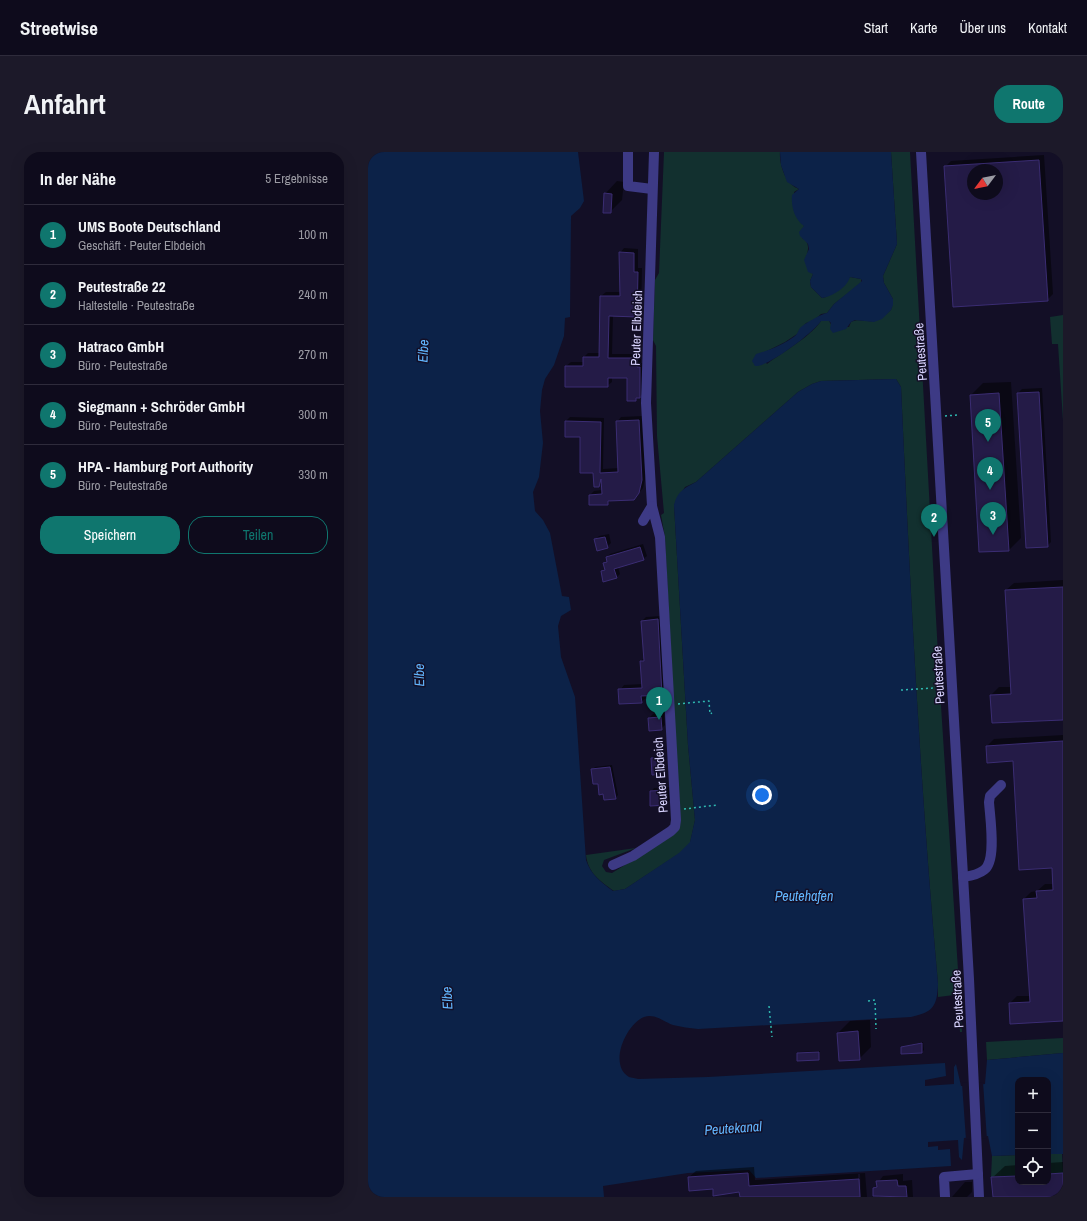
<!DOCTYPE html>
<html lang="de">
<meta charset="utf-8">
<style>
body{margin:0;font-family:"Archivo Narrow",sans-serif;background:#1c1929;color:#f1f3f6}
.controls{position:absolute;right:12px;bottom:12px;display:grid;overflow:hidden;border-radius:8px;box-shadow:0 4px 16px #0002}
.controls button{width:36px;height:36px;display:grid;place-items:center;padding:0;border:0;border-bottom:1px solid #2e2b3b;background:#0e0b1c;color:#f1f3f6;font:20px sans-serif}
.compass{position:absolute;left:599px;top:12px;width:36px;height:36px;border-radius:50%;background:#0e0b1c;box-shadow:0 4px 16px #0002;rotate:238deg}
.you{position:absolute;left:394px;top:643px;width:14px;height:14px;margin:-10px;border:3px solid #fff;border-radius:50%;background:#1a73e8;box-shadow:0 0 0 6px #1a73e833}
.badge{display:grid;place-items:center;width:26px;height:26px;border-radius:50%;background:#0f766e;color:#fff;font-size:13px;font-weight:700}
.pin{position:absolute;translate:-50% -33px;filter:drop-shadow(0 1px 2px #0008)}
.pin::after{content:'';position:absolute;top:21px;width:14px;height:12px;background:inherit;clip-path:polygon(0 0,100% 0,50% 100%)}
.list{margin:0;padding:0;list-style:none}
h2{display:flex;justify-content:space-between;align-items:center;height:52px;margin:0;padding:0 16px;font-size:17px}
h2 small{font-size:13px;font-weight:400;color:#9b9ba3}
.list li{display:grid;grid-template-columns:26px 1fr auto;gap:12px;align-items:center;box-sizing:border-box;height:60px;padding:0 16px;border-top:1px solid #2e2b3b}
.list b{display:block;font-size:15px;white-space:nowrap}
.list p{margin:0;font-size:13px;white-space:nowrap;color:#9b9ba3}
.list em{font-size:13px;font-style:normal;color:#9b9ba3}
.actions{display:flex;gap:8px;padding:12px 16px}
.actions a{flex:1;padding:9px 0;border:1px solid #0f766e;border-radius:16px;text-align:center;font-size:14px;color:#0f766e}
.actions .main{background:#0f766e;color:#fff}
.icon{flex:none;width:22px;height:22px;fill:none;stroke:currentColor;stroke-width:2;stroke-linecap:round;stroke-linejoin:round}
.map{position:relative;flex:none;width:695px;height:1045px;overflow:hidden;border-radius:16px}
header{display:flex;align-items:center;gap:24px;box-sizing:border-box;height:56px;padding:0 20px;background:#0e0b1c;border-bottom:1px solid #2e2b3b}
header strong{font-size:19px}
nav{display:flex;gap:22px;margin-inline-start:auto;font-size:14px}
.intro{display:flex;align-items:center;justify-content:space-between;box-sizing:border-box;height:96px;padding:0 24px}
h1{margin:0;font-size:28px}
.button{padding:10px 18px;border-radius:16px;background:#0f766e;color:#fff;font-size:14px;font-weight:700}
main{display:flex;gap:24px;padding:0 24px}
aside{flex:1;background:#0e0b1c;border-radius:16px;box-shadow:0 4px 16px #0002}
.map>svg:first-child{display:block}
.green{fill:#12302f}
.water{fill:#0c2248}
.pier{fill:#130f26}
.shadow{fill:#0007;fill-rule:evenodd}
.building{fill:#241b47;stroke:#3b2d73;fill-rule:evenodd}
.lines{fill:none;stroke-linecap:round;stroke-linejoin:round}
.path{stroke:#2fb8b0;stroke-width:1.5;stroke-dasharray:2 3;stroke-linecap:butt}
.minor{stroke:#3d3a85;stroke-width:10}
.labels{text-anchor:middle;stroke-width:3;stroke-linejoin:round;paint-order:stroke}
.street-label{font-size:13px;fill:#d9d4ff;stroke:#130f26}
.water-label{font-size:14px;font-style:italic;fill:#62b6ff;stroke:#130f26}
</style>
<header>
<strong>Streetwise</strong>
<nav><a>Start</a><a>Karte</a><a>Über uns</a><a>Kontakt</a></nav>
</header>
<div class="intro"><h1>Anfahrt</h1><a class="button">Route</a></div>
<main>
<aside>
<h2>In der Nähe<small>5 Ergebnisse</small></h2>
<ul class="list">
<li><span class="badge">1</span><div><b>UMS Boote Deutschland</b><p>Geschäft · Peuter Elbdeich</p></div><em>100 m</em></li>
<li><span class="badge">2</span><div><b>Peutestraße 22</b><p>Haltestelle · Peutestraße</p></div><em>240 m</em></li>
<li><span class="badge">3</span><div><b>Hatraco GmbH</b><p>Büro · Peutestraße</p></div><em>270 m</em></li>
<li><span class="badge">4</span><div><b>Siegmann + Schröder GmbH</b><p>Büro · Peutestraße</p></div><em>300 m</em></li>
<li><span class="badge">5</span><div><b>HPA - Hamburg Port Authority</b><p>Büro · Peutestraße</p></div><em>330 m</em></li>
</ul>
<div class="actions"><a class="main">Speichern</a><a>Teilen</a></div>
</aside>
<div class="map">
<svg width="695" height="1045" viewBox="0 0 695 1045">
<rect width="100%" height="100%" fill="#130f26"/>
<g class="green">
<path d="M296,0H412C411,13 418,33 431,37L426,40L436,74L434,86C444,91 439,102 437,110L445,122L442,129L443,135L454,146L458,145L482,125L493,127V131L466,152L459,161L453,162L445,169L438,171L429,182L417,190L395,201H391L399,212C416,199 441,186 453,169H461L464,174L481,175L483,170C490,166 497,170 505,169C512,169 518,162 523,158L525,147L516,131L515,124L529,92L523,0H542L572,538L594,880H592L589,846H586V843L570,845V832C552,633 542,434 533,235L528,227L453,229L444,232L430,240L328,330L317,335L306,353L320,593L327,668L322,691L312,701L257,737L246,739C232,729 220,721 218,703L268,696L236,708L234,714L238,720L244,721L305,683L303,503L297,385L293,363L296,361L289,284L288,194L285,188L287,128L291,121Z"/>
<path d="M695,163V269L690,192H684L682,165Z"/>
<path d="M695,886V901L619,908L618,890Z"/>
<path d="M694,1001L695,1021L680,1022V1002Z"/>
<path d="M650,1003V1024L623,1025L624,1004Z"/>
</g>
<g class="water">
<path d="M0,0H210L216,49L212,56L203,64L202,165L197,166L196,184L186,213L177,227L174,238L172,259L175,291L171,325L165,340L167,359L175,368L182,381L194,444L201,445L203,458L193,464L190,474L193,505L207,545L218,708C223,723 233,730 245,739L257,737L311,701L322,690L327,668L320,593L306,353C309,340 316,336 328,330L430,240L444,232L453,229L528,227L533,235C542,434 552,633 570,832C569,855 565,860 543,865L330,877C322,876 313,875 305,873C296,870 287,861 276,865C258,872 240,913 261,925C263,926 268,926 270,927L340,925L577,911L578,924L557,928V934L586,932V915L588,912L593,934L617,932L619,908L695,901V1002H680V928H650V1003L624,1004L620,984L596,986L594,1008L591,1005L590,988L560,990V995L570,994V998L582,997L583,1014L388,1026L381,1018L320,1021L235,1034L236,1045H0Z"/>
<path d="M412,0H523L529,92L515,124L516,131L525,147V153L523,158L514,167L506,170L487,168L483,170L478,177L465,181L462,177L463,171L461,169H453C446,180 399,216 387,214L384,209L388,202C402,198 415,193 427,184C430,181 430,179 432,176C436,172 453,162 459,161L466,152L494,129L493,127L482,125C479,135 466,144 454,146L443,135L442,129L445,122L440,120L436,108L441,97L440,92L432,84L431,80L436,74C426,67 423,54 424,43L431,37L419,30L413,13Z"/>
</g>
<path class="pier" d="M615,930L619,988L618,986L598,988L594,931Z"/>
<g class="shadow">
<path d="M676,3L685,142L679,148L577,15L583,9ZM605,18H629V42H605Z"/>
<path d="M249,29L256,30L254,48L242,60L237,42Z"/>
<path d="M256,96L270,97V116H274L273,160L268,164L245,163L244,202H273V211H276V241L267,248L260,225H244V230L239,234L198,214L203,210H216V205L220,201H232L233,144L238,140H253L252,101Z"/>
<path d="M643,230L653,386L641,398L603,243L615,231Z"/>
<path d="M674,236L683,390L679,394L650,241L654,237Z"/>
<path d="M275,264L278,323L275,336L266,347L243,348L239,352H222V343L226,339L234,338V331L231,334L213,284L198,269L202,265L236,266L235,317L251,316L249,270L253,265Z"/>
<path d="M241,382L243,391L239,395L227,388L231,384Z"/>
<path d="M275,392L279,404L275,407L250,415L252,422L248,426L234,419L237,416L236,411L239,408V405L242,402Z"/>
<path d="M695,428V567L623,543L631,535H644L638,438L646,431Z"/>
<path d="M294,464L298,538L294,542L277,543L278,546L273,550L252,538L256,533L275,532L273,509L276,506L274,469L278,465Z"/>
<path d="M296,561L297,573L293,577L281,566L285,562Z"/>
<path d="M695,583V868L642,851L649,844H662L656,747L663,740L669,739L677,732H686L685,715L646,608L619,594L626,587Z"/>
<path d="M286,604H296L297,620L296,621L284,606Z"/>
<path d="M244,613L250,643L247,646L231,631L224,618L227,615Z"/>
<path d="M301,635L302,648L298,652L283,640L286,636Z"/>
<path d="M502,868L503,895L491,907L470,881L482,869Z"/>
<path d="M555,890L556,898L554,900L534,895Z"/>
<path d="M452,899L451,907L430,902L431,900Z"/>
<path d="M695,1010V1045H626L624,1026L637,1014L650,1013V1030H680V1011Z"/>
<path d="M386,1015L387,1028L497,1021L499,1045H493L492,1022H490L491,1045H373L372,1039L346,1036L321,1025L328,1019Z"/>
<path d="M535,1022V1029L544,1028L545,1045H510L506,1036L515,1024Z"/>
<path d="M597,1030H604V1040L599,1045H584Z"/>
</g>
<g class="building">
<path d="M671,8L680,149L585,155L576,14ZM605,18H629V42H605Z"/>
<path d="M236,41L244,42L243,61H235Z"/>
<path d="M251,100L266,101V120H270L269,165L241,164L240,206H269V215H272V246H268V249H259V226H240V235H197V214H215V205H231L232,144H252Z"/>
<path d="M671,240L680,395L658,396L649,241Z"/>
<path d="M631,241L641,399L611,400L602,243Z"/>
<path d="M271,268L274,328L271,341L266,348L240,349V353H221V343L234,342L233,327L231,335H226L225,321H212V285H197V269L233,270L232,321L250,320L248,269Z"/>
<path d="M237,385L240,396L229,399L226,387Z"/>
<path d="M272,395L276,408L246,417L249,426L235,430L233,419L237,418L235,411L239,410L238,405Z"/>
<path d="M695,435V568L624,571L622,543L643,542L637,438Z"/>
<path d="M290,467L294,543L273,544L274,551L251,552L250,537L274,536L272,509H276L273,469Z"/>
<path d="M293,565L294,578L281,579L280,566Z"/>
<path d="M695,589V869L642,872L641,851L662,850L655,747L669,746L668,739L685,738L684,716L651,718L645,609L619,611L618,594Z"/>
<path d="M295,605L296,622L284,623L283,606Z"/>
<path d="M242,615L248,647L236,648L235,642L231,643L230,632H225L223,617Z"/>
<path d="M298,638L299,653L282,654V639Z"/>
<path d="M490,879L492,908L471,909L469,881Z"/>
<path d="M554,891V901L533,902V895Z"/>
<path d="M451,900V908L429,909V901Z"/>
<path d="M380,1021L381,1034L491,1027L492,1045H372L371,1040L345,1044V1037L321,1039L320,1025Z"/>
<path d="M695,1021V1045H625L623,1025L650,1024V1030H680V1022Z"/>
<path d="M529,1028L530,1034H538L539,1045L505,1044V1036L509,1035L508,1029Z"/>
</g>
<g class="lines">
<g class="path">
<path d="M577,264L589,263"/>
<path d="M533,538L566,536"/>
<path d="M310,552L341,549L342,562L344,561"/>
<path d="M316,657L349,653"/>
<path d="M500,849L507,848L508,877"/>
<path d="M401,854L404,885"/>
</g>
<g class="minor">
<path d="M260,0V34L284,37"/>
<path d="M553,0L601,827L611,1045"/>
<path d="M275,369L284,354L278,251L286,0"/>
<path d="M245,713L265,704L303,679L307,675L308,668L292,385L284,354"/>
<path d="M595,725C602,724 610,723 616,718C629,709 622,666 621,650L622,644L633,633"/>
<path d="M577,1045L576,1025L610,1022"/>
</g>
</g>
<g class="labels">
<g class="street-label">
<text transform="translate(268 176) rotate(-88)" y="5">Peuter Elbdeich</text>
<text transform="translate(552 200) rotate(-94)" y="5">Peutestraße</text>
<text transform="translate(570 523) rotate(-93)" y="5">Peutestraße</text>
<text transform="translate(292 623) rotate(-94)" y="5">Peuter Elbdeich</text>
<text transform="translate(589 847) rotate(-93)" y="5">Peutestraße</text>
</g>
<g class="water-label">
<text transform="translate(55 199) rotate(-88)" y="5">Elbe</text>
<text transform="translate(51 523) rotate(-91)" y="5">Elbe</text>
<text x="436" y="749">Peutehafen</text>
<text transform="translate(79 846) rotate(-93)" y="5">Elbe</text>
<text transform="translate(365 976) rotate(-4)" y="5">Peutekanal</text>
</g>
</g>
</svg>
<div class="controls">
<button>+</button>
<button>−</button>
<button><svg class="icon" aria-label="locate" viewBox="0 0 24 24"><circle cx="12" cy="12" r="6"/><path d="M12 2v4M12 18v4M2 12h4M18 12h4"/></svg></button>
</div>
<svg class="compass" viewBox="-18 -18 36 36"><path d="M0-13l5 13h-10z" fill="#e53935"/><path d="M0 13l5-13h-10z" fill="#9b9ba3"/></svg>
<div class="you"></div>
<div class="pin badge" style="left:291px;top:568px">1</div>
<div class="pin badge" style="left:566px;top:385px">2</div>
<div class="pin badge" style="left:625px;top:383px">3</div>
<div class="pin badge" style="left:622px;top:338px">4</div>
<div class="pin badge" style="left:620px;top:290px">5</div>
</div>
</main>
